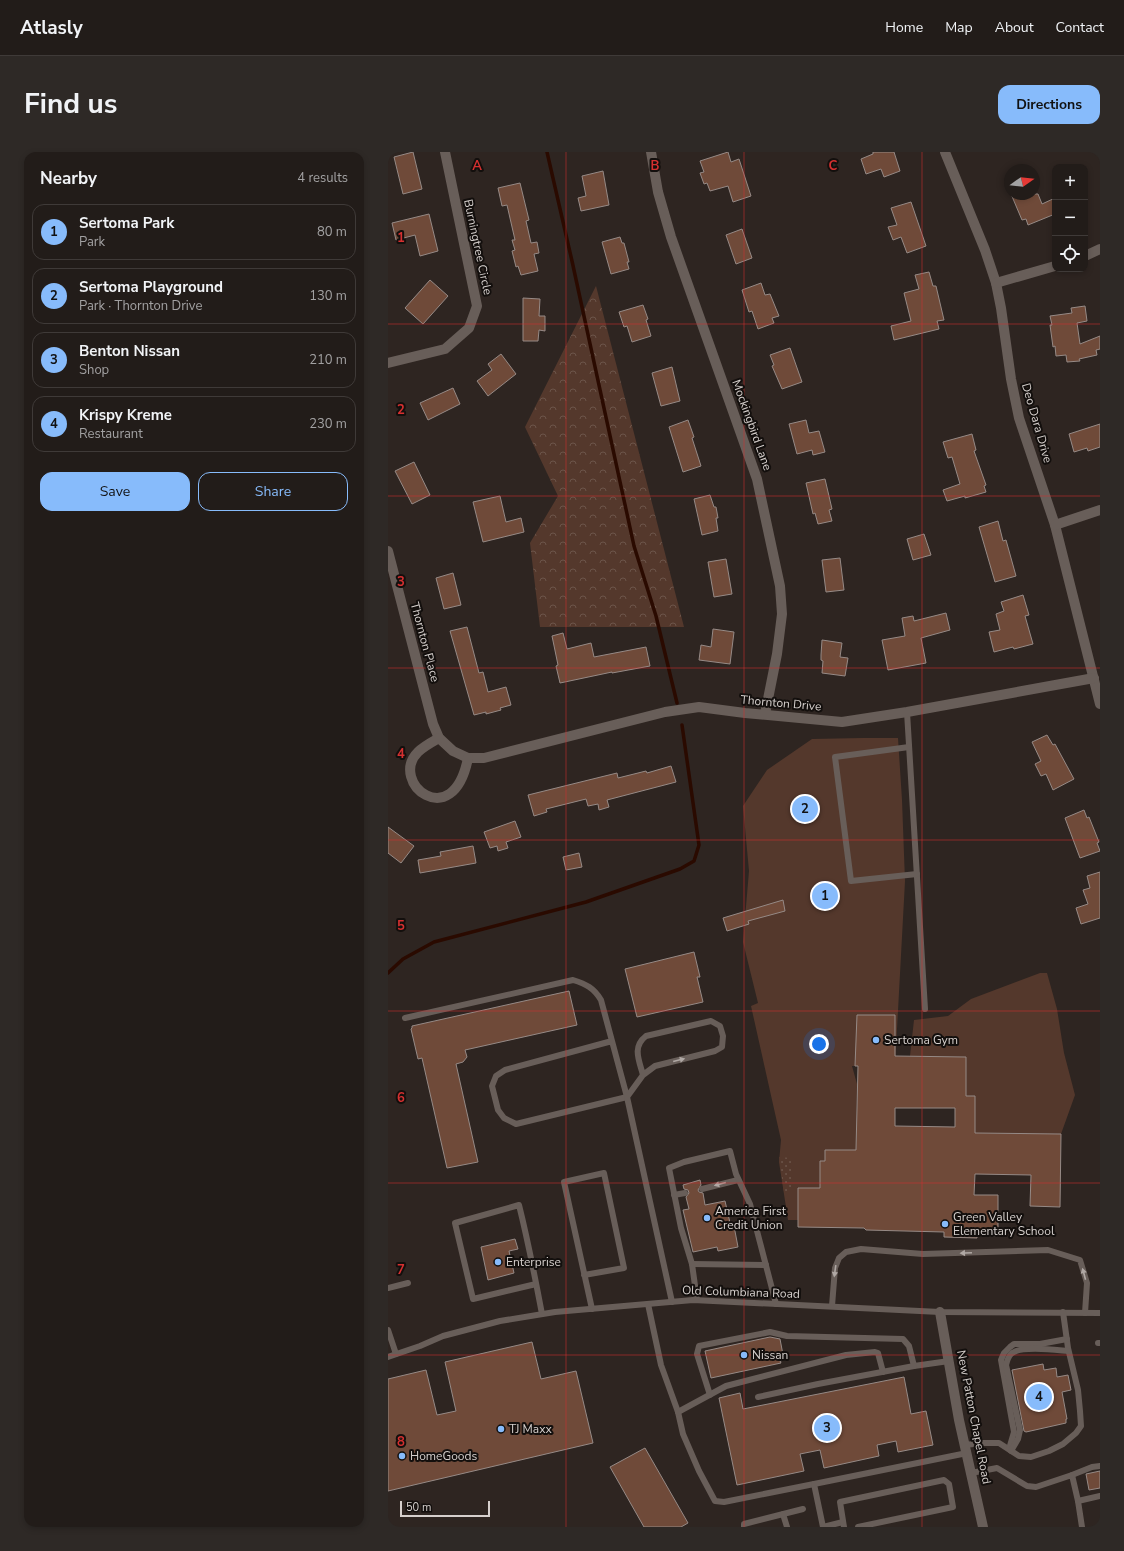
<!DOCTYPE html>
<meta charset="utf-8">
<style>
body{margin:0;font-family:"Nunito Sans",sans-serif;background:#2e2926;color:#f1f3f6}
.controls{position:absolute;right:12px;top:12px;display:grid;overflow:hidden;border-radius:8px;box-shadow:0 2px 6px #0003}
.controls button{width:36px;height:36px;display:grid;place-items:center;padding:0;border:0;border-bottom:1px solid #3f3a38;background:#221c19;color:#f1f3f6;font:20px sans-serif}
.compass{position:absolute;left:616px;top:12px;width:36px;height:36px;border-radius:50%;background:#221c19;box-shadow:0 2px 6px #0003;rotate:76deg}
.scale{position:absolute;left:12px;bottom:10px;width:90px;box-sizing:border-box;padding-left:4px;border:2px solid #d6d0cd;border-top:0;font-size:11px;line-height:14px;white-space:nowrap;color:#d6d0cd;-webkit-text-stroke:3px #130f0d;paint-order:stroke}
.you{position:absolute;left:431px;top:892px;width:14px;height:14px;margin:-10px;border:3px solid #fff;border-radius:50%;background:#1a73e8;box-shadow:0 0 0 6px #1a73e833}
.badge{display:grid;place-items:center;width:26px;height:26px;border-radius:50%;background:#87bbfb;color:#111;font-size:13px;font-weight:700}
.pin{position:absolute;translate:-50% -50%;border:2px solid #fff;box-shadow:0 1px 4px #0006}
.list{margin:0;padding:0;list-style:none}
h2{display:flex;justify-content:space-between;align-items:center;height:52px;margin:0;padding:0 16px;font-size:17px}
h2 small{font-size:13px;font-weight:400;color:#a2a1a2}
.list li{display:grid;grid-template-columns:26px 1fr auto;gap:12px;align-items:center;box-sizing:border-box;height:56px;margin:0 8px 8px;padding:0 8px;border:1px solid #3f3a38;border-radius:12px}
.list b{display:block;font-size:15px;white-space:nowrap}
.list p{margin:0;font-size:13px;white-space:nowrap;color:#a2a1a2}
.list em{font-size:13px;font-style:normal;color:#a2a1a2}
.actions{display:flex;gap:8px;padding:12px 16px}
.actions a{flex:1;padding:9px 0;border:1px solid #87bbfb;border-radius:12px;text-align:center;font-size:14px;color:#87bbfb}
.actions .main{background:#87bbfb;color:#111}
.icon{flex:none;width:22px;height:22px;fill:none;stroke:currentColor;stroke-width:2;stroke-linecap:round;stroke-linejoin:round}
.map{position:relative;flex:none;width:712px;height:1375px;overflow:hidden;border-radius:12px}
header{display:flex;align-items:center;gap:24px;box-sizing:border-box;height:56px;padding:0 20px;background:#221c19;border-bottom:1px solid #3f3a38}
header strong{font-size:19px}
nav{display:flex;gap:22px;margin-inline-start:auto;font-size:14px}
.intro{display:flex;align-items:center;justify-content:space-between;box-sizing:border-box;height:96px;padding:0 24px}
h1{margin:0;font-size:28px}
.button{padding:10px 18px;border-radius:12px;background:#87bbfb;color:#111;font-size:14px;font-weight:700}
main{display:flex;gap:24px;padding:0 24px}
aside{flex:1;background:#221c19;border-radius:12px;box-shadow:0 2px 6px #0003}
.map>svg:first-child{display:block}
.forest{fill:url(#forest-crowns)}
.park{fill:#54382c}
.garden{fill:url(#garden-dots)}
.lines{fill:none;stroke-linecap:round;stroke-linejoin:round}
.stream{stroke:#2a0a00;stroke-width:3.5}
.building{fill:#6f4a39;stroke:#968a86;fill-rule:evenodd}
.lane{stroke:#685e59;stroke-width:6}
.street{stroke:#685e59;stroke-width:10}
.oneway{fill:#b0a8a4}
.grid{fill:none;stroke:#d63030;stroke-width:1;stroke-opacity:0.55}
.poi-dot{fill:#87bbfb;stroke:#130f0d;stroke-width:1.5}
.labels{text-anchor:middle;stroke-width:4;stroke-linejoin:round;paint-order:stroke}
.street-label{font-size:12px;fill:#d6d0cd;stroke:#130f0d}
.poi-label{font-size:12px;fill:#d6d0cd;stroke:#130f0d;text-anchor:start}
.grid-label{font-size:13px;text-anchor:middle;font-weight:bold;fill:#d63030;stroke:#130f0d;stroke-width:4;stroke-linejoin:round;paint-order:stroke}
</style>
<header>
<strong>Atlasly</strong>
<nav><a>Home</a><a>Map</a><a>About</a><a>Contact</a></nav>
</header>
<div class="intro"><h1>Find us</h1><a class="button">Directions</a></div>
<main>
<aside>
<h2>Nearby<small>4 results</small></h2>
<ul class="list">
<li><span class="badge">1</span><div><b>Sertoma Park</b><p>Park</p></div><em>80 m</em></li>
<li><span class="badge">2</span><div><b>Sertoma Playground</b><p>Park · Thornton Drive</p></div><em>130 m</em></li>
<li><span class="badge">3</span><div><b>Benton Nissan</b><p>Shop</p></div><em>210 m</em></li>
<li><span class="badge">4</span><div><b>Krispy Kreme</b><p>Restaurant</p></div><em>230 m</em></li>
</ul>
<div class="actions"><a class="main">Save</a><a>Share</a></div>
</aside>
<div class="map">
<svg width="712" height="1375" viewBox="0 0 712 1375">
<defs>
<pattern id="forest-crowns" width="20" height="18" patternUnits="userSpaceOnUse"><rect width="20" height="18" fill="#54382c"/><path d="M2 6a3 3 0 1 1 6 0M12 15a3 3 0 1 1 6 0" fill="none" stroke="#6c5449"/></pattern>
<pattern id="garden-dots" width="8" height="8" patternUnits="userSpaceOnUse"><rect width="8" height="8" fill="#54382c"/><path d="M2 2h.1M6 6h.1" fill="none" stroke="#6c5449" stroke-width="1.8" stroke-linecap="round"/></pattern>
</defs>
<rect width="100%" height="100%" fill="#2e2521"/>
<path class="forest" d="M208,134L296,475H152L142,391L170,344L137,275Z"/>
<g class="park">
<path d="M475,586H510L514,648L517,729L507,914H464L469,932L468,998H437V1009H432V1026L437,1037L410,1036V1068H400L391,1010L393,988L363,854L370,851L355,790L361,719L355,654L379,618L424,587Z"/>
<path d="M652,821H659L669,857L676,901L687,943L673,982L587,981V945L578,944V905L522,904L526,868L560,864L583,847Z"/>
</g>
<path class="garden" d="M391,1005L404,1006V1040H396Z"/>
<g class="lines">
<g class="stream">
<path d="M159,0L184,109L246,394L268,464L289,551"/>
<path d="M0,821L15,807L46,790L198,750L292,717L306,709L311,693L294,573"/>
</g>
</g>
<g class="building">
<path d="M25,0L34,37L15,42L6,5Z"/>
<path d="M340,0L343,10L351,7L363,44L345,50L340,34L322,39L319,31L316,32L312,21L316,20L312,9Z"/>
<path d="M485,0H506L512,19L496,25L493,17L478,22L473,7L485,2Z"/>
<path d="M215,19L221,53L193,59L190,46L198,44L194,24Z"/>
<path d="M132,31L141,68L138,69L143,91L149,90L151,101L146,102L150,119L133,123L130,114L128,115L124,99L127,98L124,88H127L119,53L114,54L110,36Z"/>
<path d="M623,42H650L654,52L667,46V62L640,73L638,67L634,68Z"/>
<path d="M523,50L538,94L519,101L513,85L505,88L500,75L509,73L503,56Z"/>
<path d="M41,62L50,99L32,104L27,83L8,88L4,71Z"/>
<path d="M354,77L364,106L348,112L338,83Z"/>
<path d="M232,85L234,91H236L241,110H239L241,117L223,122L214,90Z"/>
<path d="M541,120L545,134H548L556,168L549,169L551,177L506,188L503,174L523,169L516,141L531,137L527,123Z"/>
<path d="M42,128L60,144L35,172L17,156Z"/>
<path d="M373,131L377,143L382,142L391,164L384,166L386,171L370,177L364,159L361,160L354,138Z"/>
<path d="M135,146L152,147L151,164H157V179L151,178L150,189H135Z"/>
<path d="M255,153L260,167L258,168L263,184L244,190L239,174L236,175L231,160Z"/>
<path d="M697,154L699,169L689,171L692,192L712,184V197L708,198L709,203L691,207L692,209L679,210L678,203L668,204L667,194L665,195L662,173H664L662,164L684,161L683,156Z"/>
<path d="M402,196L414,230L394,237L384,214L386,213L382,203Z"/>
<path d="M113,202L128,222L100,244L89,229L104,218L100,212Z"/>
<path d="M284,215L292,249L273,254L264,221Z"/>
<path d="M65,236L72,252L40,268L32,251Z"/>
<path d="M300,268L306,285L304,286L313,314L295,320L281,275Z"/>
<path d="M418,268L421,281L431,279L437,300L425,303L424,298L409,302L401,272Z"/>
<path d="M712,272V295L700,299L699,296L686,300L681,282Z"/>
<path d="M584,282L588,298L586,299L598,333L596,334L598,340L577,346V344L559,349L555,338L572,332L564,305L560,306L555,290Z"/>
<path d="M26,310L42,343L24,352L7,319Z"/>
<path d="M437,327L444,357L441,358L444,369L430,372L427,361L425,362L418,331Z"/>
<path d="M322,343L326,355H328L330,366H328L330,379L314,383L306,347Z"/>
<path d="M112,344L118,370L133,366L136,380L95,390L85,350Z"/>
<path d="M610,369L615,389L618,388L628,424L607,430L591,375Z"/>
<path d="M536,382L543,403L525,408L519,387Z"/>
<path d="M452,406L456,438L438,440L434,408Z"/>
<path d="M338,407L344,442L326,445L320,410Z"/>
<path d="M65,421L73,453L56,457L48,426Z"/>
<path d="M635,443L641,463L637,464L645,492L626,497L625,495L606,500L601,480L612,478L608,462L616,459L613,450Z"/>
<path d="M558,461L562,478L533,486L538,511L500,518L494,488L517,484L514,466L525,464L526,469Z"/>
<path d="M79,475L91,521L95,520L100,540L118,535L123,553L112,556L113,558L98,562V560L86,563L62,479Z"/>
<path d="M325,477L346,480L342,512L311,508L313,493L323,495Z"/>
<path d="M175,481L179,497L203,491L206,505L258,495L262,514L224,521V520L172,531L168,514L170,513L164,484Z"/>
<path d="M434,488L454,491L452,505L460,506L457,524L434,521L435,509L433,508V503Z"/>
<path d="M659,583L665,593L667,592L686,627L665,638L658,622L653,624L647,612L653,609L644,590Z"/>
<path d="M283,614L288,630L219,648L221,655L211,658L210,652L200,654L198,647L158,657L159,660L146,664L140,643L229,621L230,626L258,619L259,621Z"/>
<path d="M696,658L699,666L701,665L711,690L709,691L712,699L692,706L677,666Z"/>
<path d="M127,669L133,685L118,690L120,696L110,699L109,694L102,696L96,680Z"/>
<path d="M0,675L26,694L13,711L0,701Z"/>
<path d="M85,694L88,711L32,721L30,708L53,704L52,700Z"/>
<path d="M191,701L194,715L178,718L175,705Z"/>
<path d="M712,720V766L693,772L688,756L700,752L695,738L702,736L699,724Z"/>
<path d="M395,748L397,759L360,769L361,772L339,779L335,766Z"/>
<path d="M306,800L312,825H309L315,850L249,865L237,817Z"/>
<path d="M181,839L189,873L77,898L79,905L75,910L68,912L90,1010L59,1016L34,906L30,907L23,877L24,876V874Z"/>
<path d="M469,863H507V904L578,905V944H587V981L673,982L672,1055L642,1054L643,1023L587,1022L586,1043H610V1084L589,1083V1086L556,1085V1080L478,1078L476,1076L410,1075V1036H432V1009H437V998H468L470,914H467ZM507,956H567V975L507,974Z"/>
<path d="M312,1028L313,1033L310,1038L311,1040L315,1041L317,1053L337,1049L343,1075L346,1074L350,1095L330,1099L329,1095L305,1100L295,1058L301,1057L298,1045L301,1041L300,1038L296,1037L295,1033Z"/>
<path d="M127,1087L130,1097L121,1099L126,1121L100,1128L93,1095Z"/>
<path d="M382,1185L392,1187L396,1208L392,1209L393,1211L323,1226L317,1199Z"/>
<path d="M144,1190L153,1227L188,1219L205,1291L0,1339V1227L38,1218L49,1263L68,1259L57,1210Z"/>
<path d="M655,1212L656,1218L668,1216L669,1225L680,1223L683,1238L674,1240L679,1267H678V1271L638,1280L636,1279L624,1218Z"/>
<path d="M516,1225L523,1262L538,1259L545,1293L510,1300L508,1289L489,1293L491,1304L436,1316L432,1298L412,1302L416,1319L349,1333L331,1246L352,1241L355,1257Z"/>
<path d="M257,1296L300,1371L293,1375H256L222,1315Z"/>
<path d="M712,1319V1336L701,1338L698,1322Z"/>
</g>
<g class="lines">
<g class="lane">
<path d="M519,560L537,857"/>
<path d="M521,595L447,605L463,729L529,722"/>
<path d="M17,866L185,828C198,832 206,836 213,848L239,945L128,972L116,966L110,958L104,934L108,924L117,918L224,889"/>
<path d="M255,923C251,908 244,895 258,884L323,869L332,874L335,884L334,895L327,899L267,914L255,923L239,945L284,1150"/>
<path d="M314,1037L350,1028"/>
<path d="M286,1043L297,1041"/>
<path d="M304,1112L378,1113"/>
<path d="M196,1123L236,1116L216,1021L176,1030L204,1157"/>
<path d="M148,1132L85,1147L67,1071L131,1053C140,1089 147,1125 154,1162"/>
<path d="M0,1136L20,1131"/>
<path d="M309,1148L304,1112L293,1076L281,1016L296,1010L342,999L348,1022L362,1052L388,1152"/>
<path d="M260,1152L273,1213L290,1260L295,1282L311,1319L327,1349L336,1350L426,1332"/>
<path d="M444,1154L447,1116L451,1106L458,1100L473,1097L535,1102L660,1098L692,1108L699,1131L697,1161"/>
<path d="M0,1178L8,1202"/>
<path d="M710,1191H712"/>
<path d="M0,1205L32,1194L55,1184L112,1169L167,1160L305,1148L552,1160L712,1161"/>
<path d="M322,1243L309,1202L311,1194L382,1180L399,1184L515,1187L521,1194L526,1214L561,1209"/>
<path d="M370,1245L430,1232L526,1214"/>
<path d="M290,1260L338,1234L458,1203L487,1200L490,1201L495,1220"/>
<path d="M577,1293L594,1291H611L631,1304L643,1305L661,1299L675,1292L688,1281L693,1274L692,1259L690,1238L680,1196L675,1160"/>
<path d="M621,1297L626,1280L613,1208L616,1201L622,1195L626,1192H652L679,1187"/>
<path d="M623,1299L630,1287L632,1278L618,1213C619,1209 620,1205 623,1202C632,1193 668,1198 680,1199"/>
<path d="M583,1321L609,1316L639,1334L648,1335L684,1323L690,1349"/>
<path d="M684,1323L704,1315L712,1314"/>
<path d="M395,1362L399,1375"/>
<path d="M356,1375V1372L415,1357"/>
<path d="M435,1375L426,1332L579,1301"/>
<path d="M435,1375L455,1370"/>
<path d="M456,1375L452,1350L556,1328L561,1332L565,1355L470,1375"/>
<path d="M694,1375L690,1349L712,1344"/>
</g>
<g class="street">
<path d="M263,0L270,40L283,85L369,327L392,434L394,462L389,502L377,562"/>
<path d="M557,0L597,98L608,131L613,156L623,227L631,266L667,373L712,552"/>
<path d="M697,104L712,97"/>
<path d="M608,131L667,114"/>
<path d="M0,211L57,197L81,176L89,154L57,0"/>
<path d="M667,373L712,358"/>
<path d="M0,399L45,572L51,586L65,599L80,606H96L277,560L311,555L357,561L454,570L519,560L706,526"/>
<path d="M51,586C44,590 36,594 30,600C0,630 65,683 80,606"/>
<path d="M552,1160L571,1268L595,1375"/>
</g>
</g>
<defs><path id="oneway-solid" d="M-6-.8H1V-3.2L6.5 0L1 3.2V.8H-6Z"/></defs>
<g class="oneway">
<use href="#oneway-solid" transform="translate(291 908) rotate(-14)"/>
<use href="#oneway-solid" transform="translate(332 1032) rotate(165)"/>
<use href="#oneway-solid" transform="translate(578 1101) rotate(177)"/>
<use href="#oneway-solid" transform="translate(447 1119) rotate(98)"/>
<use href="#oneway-solid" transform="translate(696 1122) rotate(-105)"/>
</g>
<path class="grid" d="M178,0V1375M356,0V1375M534,0V1375M0,172H712M0,344H712M0,516H712M0,688H712M0,859H712M0,1031H712M0,1203H712"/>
<g class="poi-dot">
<circle cx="488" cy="888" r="4"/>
<circle cx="319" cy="1066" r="4"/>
<circle cx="557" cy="1072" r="4"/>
<circle cx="110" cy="1110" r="4"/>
<circle cx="356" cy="1203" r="4"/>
<circle cx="113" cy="1277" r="4"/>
<circle cx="14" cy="1304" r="4"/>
</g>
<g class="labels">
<g class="street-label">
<text transform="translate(90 95) rotate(78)" y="4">Burningtree Circle</text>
<text transform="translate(649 271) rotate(74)" y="4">Deo Dara Drive</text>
<text transform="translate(364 273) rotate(70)" y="4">Mockingbird Lane</text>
<text transform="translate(37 490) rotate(75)" y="4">Thornton Place</text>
<text transform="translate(393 551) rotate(5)" y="4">Thornton Drive</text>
<text transform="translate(353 1140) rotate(2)" y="4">Old Columbiana Road</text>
<text transform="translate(586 1265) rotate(79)" y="4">New Patton Chapel Road</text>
</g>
<g class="poi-label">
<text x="496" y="892">Sertoma Gym</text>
<text x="327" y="1063">America First<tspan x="327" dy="14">Credit Union</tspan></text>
<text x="565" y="1069">Green Valley<tspan x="565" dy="14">Elementary School</tspan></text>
<text x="118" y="1114">Enterprise</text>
<text x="364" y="1207">Nissan</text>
<text x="121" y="1281">TJ Maxx</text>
<text x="22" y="1308">HomeGoods</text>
</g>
</g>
<g class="grid-label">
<text x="89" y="18">A</text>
<text x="267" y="18">B</text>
<text x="445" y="18">C</text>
<text x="13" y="90">1</text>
<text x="13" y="262">2</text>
<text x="13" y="434">3</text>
<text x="13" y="606">4</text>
<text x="13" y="778">5</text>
<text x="13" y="950">6</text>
<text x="13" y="1122">7</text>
<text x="13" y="1294">8</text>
</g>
</svg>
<div class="controls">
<button>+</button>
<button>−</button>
<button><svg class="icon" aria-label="locate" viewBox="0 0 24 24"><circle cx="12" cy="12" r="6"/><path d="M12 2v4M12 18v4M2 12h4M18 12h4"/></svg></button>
</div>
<svg class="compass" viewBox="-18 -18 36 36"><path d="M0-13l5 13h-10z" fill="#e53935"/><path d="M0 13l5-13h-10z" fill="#a2a1a2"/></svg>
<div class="scale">50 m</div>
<div class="you"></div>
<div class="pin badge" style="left:437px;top:744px">1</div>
<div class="pin badge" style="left:417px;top:657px">2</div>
<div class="pin badge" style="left:439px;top:1276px">3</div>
<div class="pin badge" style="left:651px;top:1245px">4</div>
</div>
</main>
